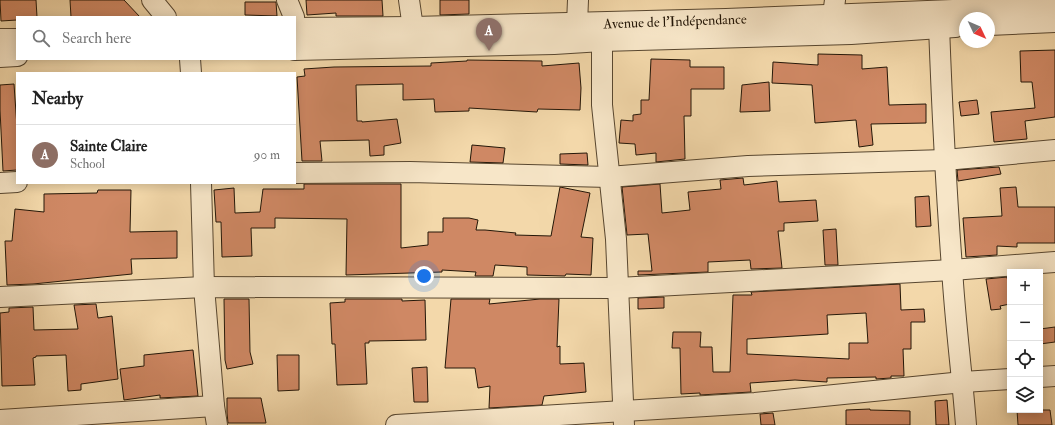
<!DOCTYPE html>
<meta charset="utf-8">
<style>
body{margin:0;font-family:"IM FELL Double Pica",serif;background:#f6f6f6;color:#222}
.controls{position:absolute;right:12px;bottom:12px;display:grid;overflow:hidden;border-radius:0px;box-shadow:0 2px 10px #0003}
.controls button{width:36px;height:36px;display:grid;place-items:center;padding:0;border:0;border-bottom:1px solid #e0e0e0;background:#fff;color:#222;font:20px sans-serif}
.compass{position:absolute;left:959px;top:12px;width:36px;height:36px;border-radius:50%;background:#fff;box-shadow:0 2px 10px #0003;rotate:134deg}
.you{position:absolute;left:424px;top:276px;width:14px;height:14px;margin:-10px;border:3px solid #fff;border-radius:50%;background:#1a73e8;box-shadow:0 0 0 6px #1a73e833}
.badge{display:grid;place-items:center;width:26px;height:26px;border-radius:50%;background:#0f766e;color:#fff;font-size:13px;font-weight:700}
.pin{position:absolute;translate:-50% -33px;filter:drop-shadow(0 1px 2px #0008)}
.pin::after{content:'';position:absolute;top:21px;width:14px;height:12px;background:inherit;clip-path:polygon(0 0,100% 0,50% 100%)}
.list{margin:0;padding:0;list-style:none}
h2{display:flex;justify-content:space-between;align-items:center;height:52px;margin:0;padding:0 16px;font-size:17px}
h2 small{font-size:13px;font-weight:400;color:#767676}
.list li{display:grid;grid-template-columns:26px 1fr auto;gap:12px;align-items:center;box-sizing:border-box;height:60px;padding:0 16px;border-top:1px solid #e0e0e0}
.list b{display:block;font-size:15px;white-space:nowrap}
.list p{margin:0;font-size:13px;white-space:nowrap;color:#767676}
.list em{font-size:13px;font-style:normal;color:#767676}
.icon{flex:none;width:22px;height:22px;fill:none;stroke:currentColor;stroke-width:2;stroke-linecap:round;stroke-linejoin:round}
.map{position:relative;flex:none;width:1055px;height:425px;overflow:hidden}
.search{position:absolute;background:#fff;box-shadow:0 2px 10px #0003;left:16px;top:16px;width:280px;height:44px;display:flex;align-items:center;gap:10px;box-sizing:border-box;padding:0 14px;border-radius:0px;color:#767676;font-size:15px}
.panel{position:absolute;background:#fff;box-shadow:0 2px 10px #0003;left:16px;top:72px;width:280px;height:112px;border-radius:0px}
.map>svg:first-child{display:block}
.building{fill:#cf8864;stroke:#241708;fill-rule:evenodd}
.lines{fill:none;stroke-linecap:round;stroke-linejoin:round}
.minor-casing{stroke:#584730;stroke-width:22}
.tertiary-casing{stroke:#584730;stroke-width:24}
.minor{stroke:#f7e6c8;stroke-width:20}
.tertiary{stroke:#f7e6c8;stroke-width:22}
.labels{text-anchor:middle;stroke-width:3;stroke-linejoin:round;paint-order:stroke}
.street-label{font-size:14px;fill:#241708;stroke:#f7e6c8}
</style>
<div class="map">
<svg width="1055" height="425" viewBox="0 0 1055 425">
<rect width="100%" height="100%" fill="#f3d8aa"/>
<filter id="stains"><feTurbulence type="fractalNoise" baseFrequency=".005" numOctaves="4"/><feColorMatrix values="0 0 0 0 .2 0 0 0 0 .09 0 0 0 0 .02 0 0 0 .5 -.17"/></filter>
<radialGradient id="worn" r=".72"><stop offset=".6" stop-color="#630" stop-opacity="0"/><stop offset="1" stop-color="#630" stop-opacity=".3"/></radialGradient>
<g class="building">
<path d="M0,0H36L37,17H17V20L1,21Z"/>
<path d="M70,0H124L140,17H71Z"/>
<path d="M306,0H382L383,16H336V13L307,15Z"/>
<path d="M440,0H469V14L440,15Z"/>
<path d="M245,2H276L277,16L245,15Z"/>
<path d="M1055,50V117L1025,121L1027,139L994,142L991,112L1035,108L1032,82H1021L1020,51Z"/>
<path d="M818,54L862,55V69L887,67L889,105L926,104V123L871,124L873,145L859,147L856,120L815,123L812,85L772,83L773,62L818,65Z"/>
<path d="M651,59L690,60V67H724V89H691V116H684L685,159L656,162V153L636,155L635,144L619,143L621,120L633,121V115L641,114V100H649Z"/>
<path d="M467,60L542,61V66L579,63L581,88L580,110L538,109L537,112L469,108V111L435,112L434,99L403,100V84L356,85L357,121H362V122L397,119L401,143L384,146V155L370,156L369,140L320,141L322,161H302L297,77L305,76L304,69L334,67L431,66V63L467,61Z"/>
<path d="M769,82L770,111L740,112L742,85Z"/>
<path d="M14,84L17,127V170L3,171L0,110V85Z"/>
<path d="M977,100L979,114L961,116L959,102Z"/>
<path d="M472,145L505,148L503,163L470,162Z"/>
<path d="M587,153L588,165L560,164V154Z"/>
<path d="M999,167L1001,174L958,181L957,170Z"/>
<path d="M743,178L744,185L777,181L779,202L816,200L818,221L784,223V231H778L782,268L751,269L750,260L708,262V272L638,275V271H652L648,234L627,235L622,187L660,184L662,213L690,210L688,192L721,189L720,180Z"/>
<path d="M304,184H401V248L428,245V232H443V218H469L478,220L476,230H485L516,233L515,235L551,236L560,187L590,193L581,237L593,238L591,275L566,274L565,276L527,275V267L495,265L493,276H475L476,272L442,270V272L346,275L347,219L275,218V228H251L252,256L222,257L221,222H216L214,190L234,188L235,213L260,212L263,189H304Z"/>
<path d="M1016,187L1018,207H1055V243H1017V247L997,246V255L966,257L963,218L1002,216L1000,188Z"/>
<path d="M98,190H131L130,232L177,231V258L131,259L132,274L33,284L7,285L5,241H12L15,209L44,212V194L97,193Z"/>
<path d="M929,196L931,226L916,227L915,197Z"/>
<path d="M836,229L838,265H825L823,230Z"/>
<path d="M1007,277L1010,293V304L1000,306L1001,309L991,310L986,279Z"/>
<path d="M900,284L901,310L924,309L925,322H911V349H903L904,376H891V378L876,379V377L827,378V382L795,380L750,383L751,392L700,395V393L681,394L680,348H672L673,332H701L700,347H712L713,372H730L733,295H752L751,292ZM866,313L868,343H849V359L747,354V339L828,334L827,315Z"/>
<path d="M664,297V308L638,309V298Z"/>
<path d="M224,299H249L250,352L253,364L227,369L225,360Z"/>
<path d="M345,299H402V301L425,300L426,340L369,341V343H365L367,384L337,385L335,344H332L330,303L345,302Z"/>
<path d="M451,299H490L489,304L540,299H559L557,347L560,346V364L584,363L586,392L544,396L542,405L489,408L490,386L478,388L475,368H445Z"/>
<path d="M96,304L98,318L112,316L118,379L81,384V390L68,391L66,355L36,356V357L33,358L35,385L2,386L0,313L9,312V308L33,307L34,330L78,329L74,305Z"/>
<path d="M1055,327V342L1040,344V329Z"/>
<path d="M193,350L198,396L160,398V395L124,400L120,369L144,366V355Z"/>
<path d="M277,355H299V390L278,391Z"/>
<path d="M427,367L428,402H414L412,368Z"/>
<path d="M227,398H261L266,423H228L227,413Z"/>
<path d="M947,400L949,425H936L935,401Z"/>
<path d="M870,409V410L910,411V425H846V410Z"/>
<path d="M1017,410H1050L1052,425H1018Z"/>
<path d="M773,413L775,425H761L760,414Z"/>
</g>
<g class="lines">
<g class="minor-casing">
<g id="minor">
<path d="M152,0L166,17"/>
<path d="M287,0L294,17"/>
<path d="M409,0L413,28"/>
<path d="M833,15L835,0"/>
<path d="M577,24L578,0"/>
<path d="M939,26C942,107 946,188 952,268C955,321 962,373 966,425"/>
<path d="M602,40V105L616,239L624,425"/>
<path d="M190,59L191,73"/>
<path d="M295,173L410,172L609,177L748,166L945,160L1055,150"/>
<path d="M0,183L17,182"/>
<path d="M201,183L204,287L214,406L217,425"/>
<path d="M0,297L204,287L618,288L952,270L1055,262"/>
<path d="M1040,377L1055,376"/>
<path d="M0,420L214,406"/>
<path d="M396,425L755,403L963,382L1010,379"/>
</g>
</g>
<g class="tertiary-casing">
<g id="tertiary">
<path d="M989,24L1055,21"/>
<path d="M295,29L413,28L726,20L953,11L1055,5"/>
<path d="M0,40H17"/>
<path d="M295,49L554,43L602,40L851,33L955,26"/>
<path d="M0,56L17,55"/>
</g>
</g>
<use href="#minor" class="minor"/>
<use href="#tertiary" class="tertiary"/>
</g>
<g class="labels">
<g class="street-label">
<text transform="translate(675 21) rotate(-2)" y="5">Avenue de l'Indépendance</text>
</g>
</g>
<rect width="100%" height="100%" filter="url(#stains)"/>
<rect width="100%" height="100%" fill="url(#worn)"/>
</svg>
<div class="controls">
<button>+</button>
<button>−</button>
<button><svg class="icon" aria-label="locate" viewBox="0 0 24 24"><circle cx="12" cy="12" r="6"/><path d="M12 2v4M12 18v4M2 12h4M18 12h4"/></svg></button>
<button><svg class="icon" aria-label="layers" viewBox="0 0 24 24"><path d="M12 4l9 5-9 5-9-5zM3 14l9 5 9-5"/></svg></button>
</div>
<svg class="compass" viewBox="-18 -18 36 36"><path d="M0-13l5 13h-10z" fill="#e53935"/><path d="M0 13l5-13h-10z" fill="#767676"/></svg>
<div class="you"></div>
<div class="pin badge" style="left:489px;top:51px;background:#8d6e63">A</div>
<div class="search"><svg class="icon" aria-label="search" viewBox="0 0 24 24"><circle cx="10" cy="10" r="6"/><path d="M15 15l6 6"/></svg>Search here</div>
<section class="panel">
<h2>Nearby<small></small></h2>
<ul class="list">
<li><span class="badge" style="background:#8d6e63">A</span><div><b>Sainte Claire</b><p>School</p></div><em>90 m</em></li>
</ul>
</section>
</div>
